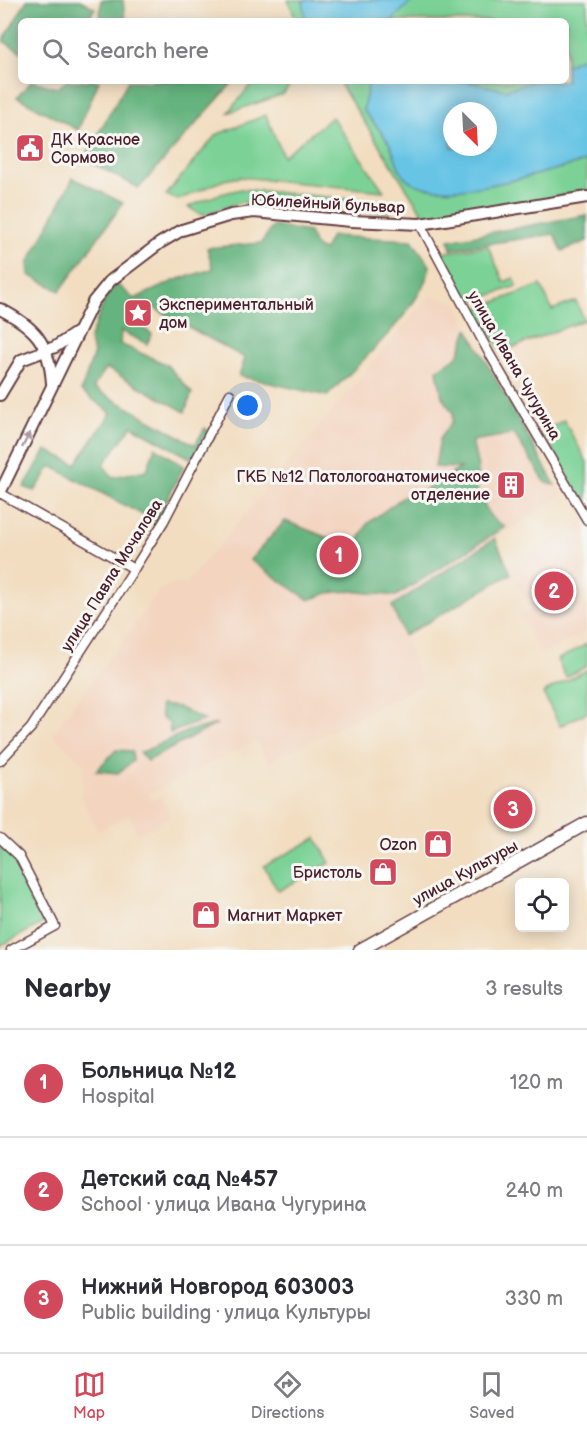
<!DOCTYPE html>
<meta charset="utf-8">
<style>
body{margin:0;font-family:"Balsamiq Sans",sans-serif;background:#f7f7f7;color:#2b2b33}
.controls{position:absolute;right:18px;bottom:18px;display:grid;overflow:hidden;border-radius:9px;box-shadow:0 3px 15px #0003}
.controls button{width:54px;height:54px;display:grid;place-items:center;padding:0;border:0;border-bottom:2px solid #e1e1e2;background:#fff;color:#2b2b33;font:30px sans-serif}
.compass{position:absolute;left:443px;top:102px;width:54px;height:54px;border-radius:50%;background:#fff;box-shadow:0 3px 15px #0003;rotate:156deg}
.you{position:absolute;left:248px;top:406px;width:21px;height:21px;margin:-15px;border:4px solid #fff;border-radius:50%;background:#1a73e8;box-shadow:0 0 0 9px #1a73e833}
.badge{display:grid;place-items:center;width:39px;height:39px;border-radius:50%;background:#d1495b;color:#fff;font-size:20px;font-weight:700}
.pin{position:absolute;translate:-50% -50%;border:3px solid #fff;box-shadow:0 2px 6px #0006}
.list{margin:0;padding:0;list-style:none}
h2{display:flex;justify-content:space-between;align-items:center;height:78px;margin:0;padding:0 24px;font-size:26px}
h2 small{font-size:20px;font-weight:400;color:#7c7c81}
.list li{display:grid;grid-template-columns:39px 1fr auto;gap:18px;align-items:center;box-sizing:border-box;height:108px;padding:0 24px;border-top:2px solid #e1e1e2}
.list b{display:block;font-size:22px;white-space:nowrap}
.list p{margin:0;font-size:20px;white-space:nowrap;color:#7c7c81}
.list em{font-size:20px;font-style:normal;color:#7c7c81}
.icon{flex:none;width:33px;height:33px;fill:none;stroke:currentColor;stroke-width:2;stroke-linecap:round;stroke-linejoin:round}
.map{position:relative;flex:none;width:587px;height:950px;overflow:hidden}
.search{position:absolute;background:#fff;box-shadow:0 3px 15px #0003;left:18px;right:18px;top:18px;height:66px;display:flex;align-items:center;gap:15px;box-sizing:border-box;padding:0 21px;border-radius:9px;color:#7c7c81;font-size:22px}
.sheet{height:402px;background:#fff}
nav{display:flex;justify-content:space-around;align-items:center;box-sizing:border-box;height:84px;border-top:2px solid #e1e1e2;background:#fff;font-size:16px;color:#7c7c81}
nav a{display:grid;justify-items:center;gap:3px}
nav .on{color:#d1495b}
.map>svg:first-child{display:block}
.built{fill:#f3d4bf}
.green{fill:#7cd296;stroke:#637860;stroke-width:1.5;fill-rule:evenodd}
.forest{fill:#65b47f;stroke:#586a55;stroke-width:1.5}
.water{fill:#67c4e5;stroke:#587288;stroke-width:1.5;fill-rule:evenodd}
.lines{fill:none;stroke-linecap:round;stroke-linejoin:round}
.minor-casing{stroke:#633c41;stroke-width:11}
.tertiary-casing{stroke:#633c41;stroke-width:14}
.secondary-casing{stroke:#633c41;stroke-width:15}
.minor{stroke:#fff;stroke-width:8}
.tertiary{stroke:#fff;stroke-width:10}
.secondary{stroke:#fff;stroke-width:12}
.oneway{fill:#ae9aa0}
.labels{text-anchor:middle;stroke-width:6;stroke-linejoin:round;paint-order:stroke}
.poi-label{font-size:16px;fill:#4a1f2b;stroke:#f6f6f2;text-anchor:start}
.street-label{font-size:16px;fill:#4a1f2b;stroke:#f6f6f2}
</style>
<div class="map">
<svg width="587" height="950" viewBox="0 0 587 950">
<rect width="100%" height="100%" fill="#f6f6f2"/>
<filter id="ink" filterUnits="userSpaceOnUse"><feTurbulence type="fractalNoise" baseFrequency=".0167" numOctaves="2"/><feDisplacementMap in="SourceGraphic" scale="12" xChannelSelector="R" yChannelSelector="G"/><feConvolveMatrix kernelMatrix="1 2 1 2 8 2 1 2 1" color-interpolation-filters="sRGB"/></filter>
<filter id="wash" filterUnits="userSpaceOnUse"><feTurbulence type="fractalNoise" baseFrequency=".008" numOctaves="4" result="noise"/><feDisplacementMap in="SourceGraphic" scale="24" xChannelSelector="R" yChannelSelector="G"/><feGaussianBlur stdDeviation="1.35" result="paint"/><feColorMatrix in="noise" values="0 0 0 0 0 0 0 0 0 0 0 0 0 0 0 0 0 1.4 0 .05"/><feComposite in="paint" operator="in"/></filter>
<g filter="url(#wash)">
<rect width="100%" height="100%" fill="#f2ddc0"/>
<g class="built">
<path d="M429,296L455,302L562,495L392,605L423,684L269,762L256,741L149,794L152,800L161,796L171,817L138,834L129,816L98,831L81,796L84,765L52,734L161,589L174,584H186Z"/>
<path d="M585,521L587,631L542,655L519,616L531,609L506,565Z"/>
</g>
<g class="green">
<path d="M288,0H587V191L445,217H425L338,81H566V21H297ZM452,111H488V147H452Z"/>
<path d="M254,81H293L283,94L228,113Z"/>
<path d="M266,115L283,156L332,117L384,191L240,177L224,180L178,200L166,195L216,135Z"/>
<path d="M241,189L391,203L390,212L242,202L202,215L188,207L217,195Z"/>
<path d="M488,246L504,282L514,278L517,286L467,303L440,253Z"/>
<path d="M541,285L552,310L576,301L584,320L501,352L476,309Z"/>
<path d="M564,420L587,462V512L543,432Z"/>
<path d="M587,644V666L566,677L557,660Z"/>
<path d="M587,670V712L560,726L543,693Z"/>
<path d="M316,838L330,863L278,891L264,866Z"/>
<path d="M0,845L18,863L47,921L0,946Z"/>
</g>
<g class="forest">
<path d="M27,0H80L95,8L87,21H21V52L3,41Z"/>
<path d="M101,0H123L125,18L129,21H100Z"/>
<path d="M32,81L57,88L67,81H99L78,130L17,97Z"/>
<path d="M128,81H234L139,188L84,159Z"/>
<path d="M73,178L123,203L60,291L29,275L28,264Z"/>
<path d="M587,215V241L562,251L554,234L451,249L449,240Z"/>
<path d="M273,226L309,232L316,247L324,250L331,236L412,240L430,266C422,309 358,364 327,396L239,376L245,358L141,301L132,321L152,334L147,344L121,331L120,344L166,364L192,393L185,412L106,368L93,388L195,445L205,428L215,437L192,459L132,426L103,465L113,477L147,470L155,447L184,466L156,522L51,466L35,491L24,487L46,450L76,464L111,413L81,391L94,353L89,340L107,295L117,284L134,299L176,280L213,269L207,248L261,243Z"/>
<path d="M468,329L555,485L546,483L514,434L472,441L478,467L477,492L491,517L505,527L396,596L350,591L328,593L309,600L250,560L285,521L354,548L368,523L410,492L419,494L461,468L435,467L440,438L452,422L453,413L442,397L437,370L458,356Z"/>
<path d="M495,538L511,574L404,636L392,606Z"/>
<path d="M160,705L178,707L204,720L170,733L169,723L161,717Z"/>
<path d="M217,724L147,761L140,753L188,731Z"/>
<path d="M116,750L132,751L133,761L118,773L96,771Z"/>
</g>
<g class="water">
<path d="M303,0H413L391,21H309L305,18Z"/>
<path d="M587,55V161C548,171 441,207 407,179C398,172 396,157 391,147C385,134 372,122 363,110L369,81H463L505,90L536,81H566V65ZM452,111H488V147H452Z"/>
</g>
</g>
<g filter="url(#ink)">
<g class="lines">
<g class="minor-casing">
<g id="minor">
<path d="M420,224L489,353L587,520"/>
<path d="M0,493L134,569"/>
<path d="M0,761L31,728L134,569L164,521L230,394"/>
<path d="M0,838L19,856L55,926L11,950"/>
</g>
</g>
<g class="tertiary-casing">
<g id="tertiary">
<path d="M0,309C35,327 49,342 52,383"/>
<path d="M0,395L21,360L55,347L76,333"/>
<path d="M0,493L93,302L110,281L160,243L182,230L231,215L254,212L351,221L420,224L587,197"/>
</g>
</g>
<g class="secondary-casing">
<path id="secondary" d="M360,950L587,823"/>
</g>
<use href="#minor" class="minor"/>
<use href="#tertiary" class="tertiary"/>
<use href="#secondary" class="secondary"/>
</g>
<defs><path id="oneway-solid" d="M-6-.8H1V-3.2L6.5 0L1 3.2V.8H-6Z" transform="scale(1.5)"/></defs>
<use class="oneway" href="#oneway-solid" transform="translate(26 440) rotate(-64)"/>
</g>
<defs>
<g id="civic-square" transform="scale(1.5)"><rect x="-9" y="-9" width="18" height="18" rx="4" fill="#d1495b" stroke="#f6f6f2"/><path d="M-.6-6.5H3V-4.5H.6V-3L4-1V1h2V6H-6V1h2V-1L-.6-3ZM-1.2 2.5V6h2.4V2.5Z" fill="#fff"/></g>
<g id="sight-square" transform="scale(1.5)"><rect x="-9" y="-9" width="18" height="18" rx="4" fill="#d1495b" stroke="#f6f6f2"/><path d="M0-6L1.8-2.2L6-1.7L2.9 1.2L3.7 5.4L0 3.3L-3.7 5.4L-2.9 1.2L-6-1.7L-1.8-2.2Z" fill="#fff"/></g>
<g id="building-square" transform="scale(1.5)"><rect x="-9" y="-9" width="18" height="18" rx="4" fill="#d1495b" stroke="#f6f6f2"/><path d="M-4-6H4V6H1V3H-1V6H-4ZM-2.5-4.3h1.7v1.8h-1.7ZM.8-4.3h1.7v1.8H.8ZM-2.5-1h1.7V.8h-1.7ZM.8-1h1.7V.8H.8Z" fill="#fff"/></g>
<g id="shop-square" transform="scale(1.5)"><rect x="-9" y="-9" width="18" height="18" rx="4" fill="#d1495b" stroke="#f6f6f2"/><path d="M-5-2.5h2.3a2.7 3.5 0 0 1 5.4 0H5L5.5 6h-11ZM-1.5-2.5h3a1.5 2.3 0 0 0-3 0Z" fill="#fff"/></g>
</defs>
<g fill-rule="evenodd">
<use href="#civic-square" x="30" y="148"/>
<use href="#sight-square" x="138" y="313"/>
<use href="#building-square" x="511" y="485"/>
<use href="#shop-square" x="438" y="844"/>
<use href="#shop-square" x="383" y="872"/>
<use href="#shop-square" x="206" y="915"/>
</g>
<g class="labels">
<g class="poi-label">
<text x="51" y="145">ДК Красное<tspan x="51" dy="18">Сормово</tspan></text>
<text x="159" y="310">Экспериментальный<tspan x="159" dy="18">дом</tspan></text>
<text x="490" y="482" text-anchor="end">ГКБ №12 Патологоанатомическое<tspan x="490" dy="18">отделение</tspan></text>
<text x="417" y="850" text-anchor="end">Ozon</text>
<text x="362" y="878" text-anchor="end">Бристоль</text>
<text x="227" y="921">Магнит Маркет</text>
</g>
<g class="street-label">
<text transform="translate(328 203) rotate(3)" y="6">Юбилейный бульвар</text>
<text transform="translate(515 365) rotate(60)" y="6">улица Ивана Чугурина</text>
<text transform="translate(111 575) rotate(-58)" y="6">улица Павла Мочалова</text>
<text transform="translate(465 872) rotate(-29)" y="6">улица Культуры</text>
</g>
</g>
</svg>
<div class="controls">
<button><svg class="icon" aria-label="locate" viewBox="0 0 24 24"><circle cx="12" cy="12" r="6"/><path d="M12 2v4M12 18v4M2 12h4M18 12h4"/></svg></button>
</div>
<svg class="compass" viewBox="-18 -18 36 36"><path d="M0-13l5 13h-10z" fill="#e53935"/><path d="M0 13l5-13h-10z" fill="#7c7c81"/></svg>
<div class="you"></div>
<div class="pin badge" style="left:339px;top:555px">1</div>
<div class="pin badge" style="left:554px;top:591px">2</div>
<div class="pin badge" style="left:513px;top:809px">3</div>
<div class="search"><svg class="icon" aria-label="search" viewBox="0 0 24 24"><circle cx="10" cy="10" r="6"/><path d="M15 15l6 6"/></svg>Search here</div>
</div>
<section class="sheet">
<h2>Nearby<small>3 results</small></h2>
<ul class="list">
<li><span class="badge">1</span><div><b>Больница №12</b><p>Hospital</p></div><em>120 m</em></li>
<li><span class="badge">2</span><div><b>Детский сад №457</b><p>School · улица Ивана Чугурина</p></div><em>240 m</em></li>
<li><span class="badge">3</span><div><b>Нижний Новгород 603003</b><p>Public building · улица Культуры</p></div><em>330 m</em></li>
</ul>
</section>
<nav>
<a class="on"><svg class="icon" aria-label="map" viewBox="0 0 24 24"><path d="M3 6l6-2 6 2 6-2v14l-6 2-6-2-6 2zM9 4v14M15 6v14"/></svg>Map</a>
<a><svg class="icon" aria-label="directions" viewBox="0 0 24 24"><path d="M12 3l9 9-9 9-9-9zM9 14v-3h6M13 9l2 2-2 2"/></svg>Directions</a>
<a><svg class="icon" aria-label="saved" viewBox="0 0 24 24"><path d="M7 4h10v16l-5-4-5 4z"/></svg>Saved</a>
</nav>
